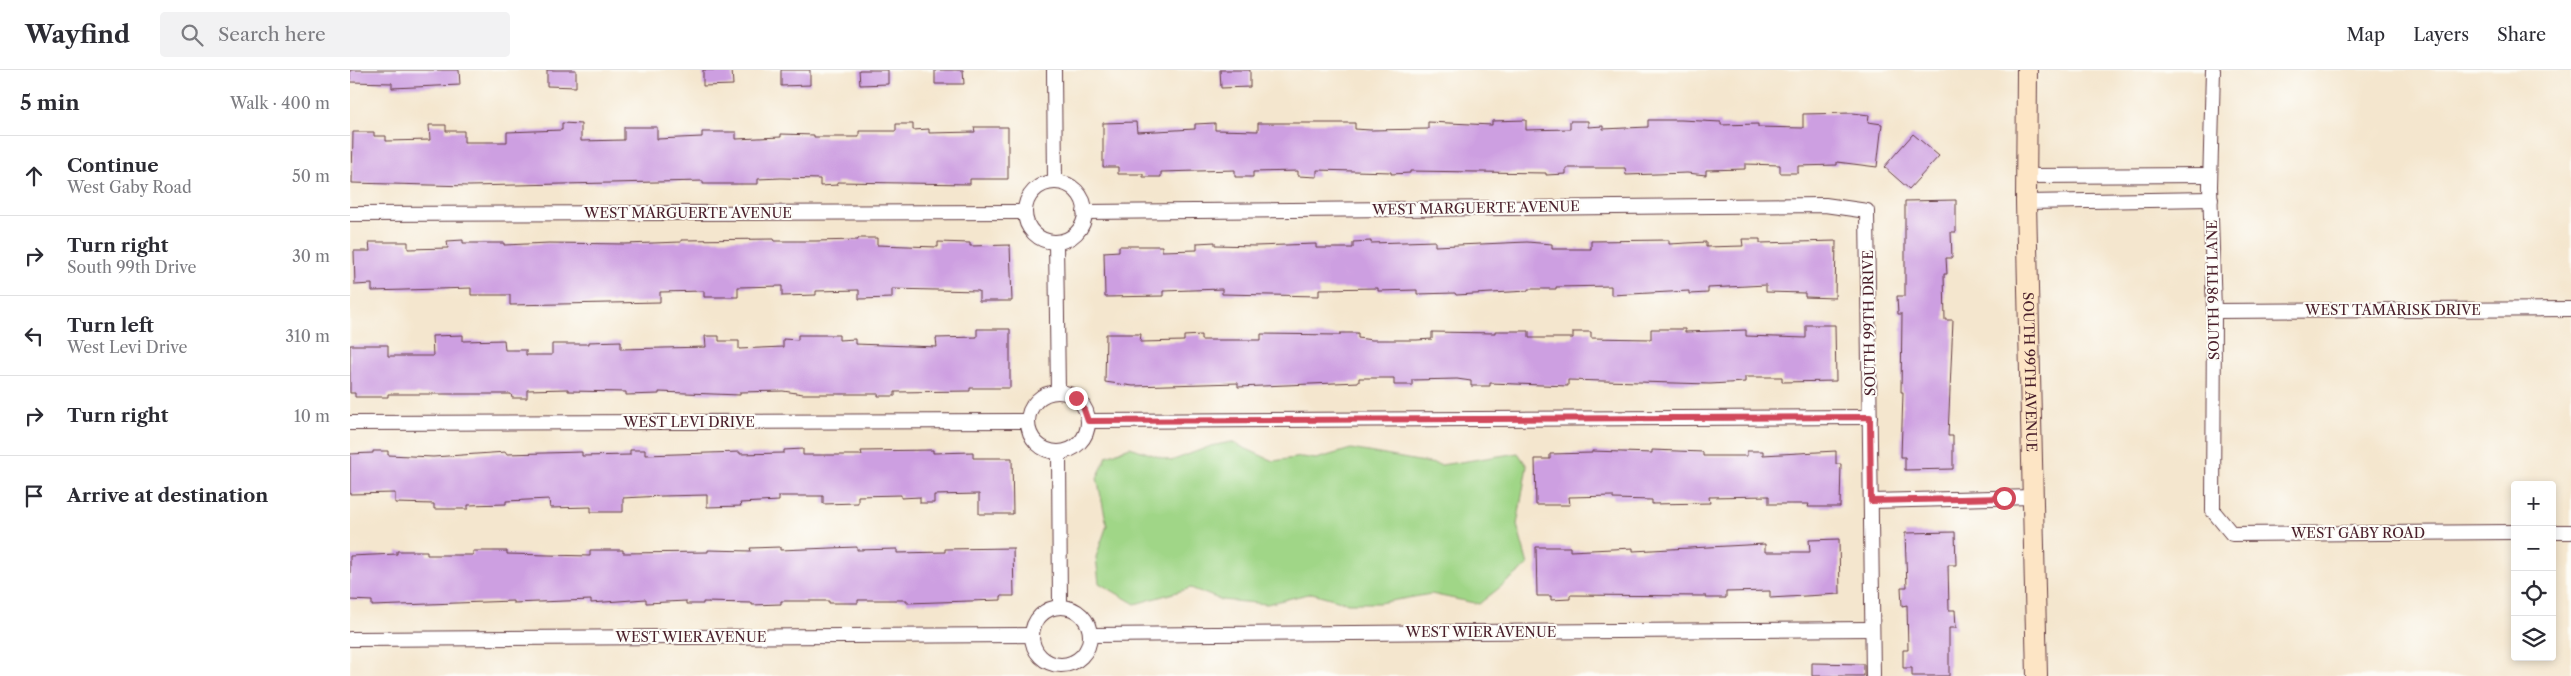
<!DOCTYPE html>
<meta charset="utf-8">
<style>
body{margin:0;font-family:"Libre Caslon Text",serif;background:#f2f2f3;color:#2b2b33}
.controls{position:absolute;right:15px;bottom:15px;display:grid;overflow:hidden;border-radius:5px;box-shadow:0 2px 8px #0003}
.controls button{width:45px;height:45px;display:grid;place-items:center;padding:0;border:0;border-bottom:1px solid #e1e1e2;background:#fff;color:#2b2b33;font:25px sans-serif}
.stop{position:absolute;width:15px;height:15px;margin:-11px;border:4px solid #d1495b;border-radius:50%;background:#fff}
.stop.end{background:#d1495b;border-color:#fff;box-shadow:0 1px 5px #0008}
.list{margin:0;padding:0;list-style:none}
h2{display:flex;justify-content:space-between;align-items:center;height:65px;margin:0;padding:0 20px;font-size:21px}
h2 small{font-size:16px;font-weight:400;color:#7c7c81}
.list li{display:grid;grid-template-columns:32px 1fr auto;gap:15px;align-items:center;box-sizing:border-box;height:80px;padding:0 20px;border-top:1px solid #e1e1e2}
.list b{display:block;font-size:19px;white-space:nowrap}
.list p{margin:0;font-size:16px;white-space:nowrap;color:#7c7c81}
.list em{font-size:16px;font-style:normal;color:#7c7c81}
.icon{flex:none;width:28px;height:28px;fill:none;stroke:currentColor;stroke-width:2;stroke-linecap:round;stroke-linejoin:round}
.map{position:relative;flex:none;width:2221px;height:606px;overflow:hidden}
header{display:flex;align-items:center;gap:30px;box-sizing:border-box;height:70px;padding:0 25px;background:#fff;border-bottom:1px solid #e1e1e2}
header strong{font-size:24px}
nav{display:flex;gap:28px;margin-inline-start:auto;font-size:18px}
.search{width:350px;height:45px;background:#f2f2f3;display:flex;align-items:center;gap:12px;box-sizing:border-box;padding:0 18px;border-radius:5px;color:#7c7c81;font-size:19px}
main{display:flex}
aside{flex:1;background:#fff}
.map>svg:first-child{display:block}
.green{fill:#a0d687;stroke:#757a59}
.building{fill:#cd9fe1}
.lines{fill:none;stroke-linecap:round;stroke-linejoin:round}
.minor-casing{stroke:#643d43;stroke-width:16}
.secondary-casing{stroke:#643d43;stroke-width:22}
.minor{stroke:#fff;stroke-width:14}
.secondary{stroke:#fde5c5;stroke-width:20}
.route{stroke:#d1495b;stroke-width:6}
.labels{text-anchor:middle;stroke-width:4;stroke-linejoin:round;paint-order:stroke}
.street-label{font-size:14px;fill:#4a1f2b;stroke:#fdfcf7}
</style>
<header>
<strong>Wayfind</strong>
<div class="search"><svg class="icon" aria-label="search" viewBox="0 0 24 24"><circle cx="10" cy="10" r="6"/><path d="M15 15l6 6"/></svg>Search here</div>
<nav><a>Map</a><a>Layers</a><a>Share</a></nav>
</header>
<main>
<aside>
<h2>5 min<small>Walk · 400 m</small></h2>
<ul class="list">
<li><svg class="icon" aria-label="ahead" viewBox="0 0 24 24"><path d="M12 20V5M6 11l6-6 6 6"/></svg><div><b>Continue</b><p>West Gaby Road</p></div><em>50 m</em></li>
<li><svg class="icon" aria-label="right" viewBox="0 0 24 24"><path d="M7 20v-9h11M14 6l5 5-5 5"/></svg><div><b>Turn right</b><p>South 99th Drive</p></div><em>30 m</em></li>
<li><svg class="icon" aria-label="left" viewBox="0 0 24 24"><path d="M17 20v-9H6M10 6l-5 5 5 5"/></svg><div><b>Turn left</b><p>West Levi Drive</p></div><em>310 m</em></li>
<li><svg class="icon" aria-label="right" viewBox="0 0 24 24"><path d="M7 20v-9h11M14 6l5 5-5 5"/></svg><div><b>Turn right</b></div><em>10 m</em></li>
<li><svg class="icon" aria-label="arrive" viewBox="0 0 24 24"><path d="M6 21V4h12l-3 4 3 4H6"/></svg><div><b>Arrive at destination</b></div></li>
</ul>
</aside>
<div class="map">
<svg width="2221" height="606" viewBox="0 0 2221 606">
<rect width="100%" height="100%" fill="#fdfcf7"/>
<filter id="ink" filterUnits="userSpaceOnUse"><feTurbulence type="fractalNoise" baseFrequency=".02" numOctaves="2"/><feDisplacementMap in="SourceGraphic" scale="10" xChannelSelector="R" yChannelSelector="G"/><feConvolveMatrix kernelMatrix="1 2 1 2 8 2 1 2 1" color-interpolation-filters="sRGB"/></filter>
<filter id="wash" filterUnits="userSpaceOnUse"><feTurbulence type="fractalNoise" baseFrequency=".0096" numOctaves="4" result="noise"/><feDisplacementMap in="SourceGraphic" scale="20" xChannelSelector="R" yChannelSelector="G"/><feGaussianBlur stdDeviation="1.12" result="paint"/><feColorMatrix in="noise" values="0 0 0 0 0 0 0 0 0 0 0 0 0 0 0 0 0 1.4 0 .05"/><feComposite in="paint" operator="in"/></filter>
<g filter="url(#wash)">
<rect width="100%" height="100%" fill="#f4e6ce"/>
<path class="green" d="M881,372L923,391L952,387L966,389L1001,379L1091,395L1168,383L1177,396L1167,455L1178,495L1129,534L1081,524L1029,533H998L962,523L917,534L871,530L841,518L785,534L749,513L746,487L757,455L747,408L757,386L780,377L821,391L861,376Z"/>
<g id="blocks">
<g class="building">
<path d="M0,0H109L110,15L42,18V13L0,12Z"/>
<path d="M197,0H226V17L197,16Z"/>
<path d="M353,0H382L383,15L353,16Z"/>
<path d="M431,0H460V15L431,16Z"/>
<path d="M509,0H538V14L510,15Z"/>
<path d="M585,0H613L614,14H585Z"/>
<path d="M870,0H900V17L871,18Z"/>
<path d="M1503,43L1519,45L1518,52L1532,54L1527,97L1487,92V95L1448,96V103H1430V95L1395,94V99L1356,100V105L1337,103L1276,105L1275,98H1216V104L1196,105V103L1060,101V103L1041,104V102L967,100V107L948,106V101L903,102V107H885V100L811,102V107H793V104H768V97H753V53L786,52L787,62L845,59V54L865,53V60L908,61V53H1005V59L1020,60L1078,59V52L1142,55V51L1176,50V60L1220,59V51H1238V57L1253,56V59L1298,57V50H1331L1371,52V55L1408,54V57L1453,58V44Z"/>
<path d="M212,53L231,54V71L274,70V57H307V69L352,67V62H386V69L431,67V64L464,65V67H509V61H546V54H563V60L579,59V63L625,62L624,57H658V109H620V114L487,112V115L470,116V109L431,108L408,109V114H353V111L119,116L2,113L3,62H24V66H36V71L80,70L79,55H96V61H114V72H157V62L212,60Z"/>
<path d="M1563,64L1589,86L1559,119L1534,97Z"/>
<path d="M1606,130V162H1601L1602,188H1596L1597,204H1594L1595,250H1603L1598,366H1603V399L1555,400V387H1551L1553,322H1551L1552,244H1548L1547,226H1555V131Z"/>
<path d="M508,168H527V175L588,177V172L620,173V176L660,175L662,231H629V221L542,219V228L509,229V220L466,221V225L432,226V216L388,217V227H354V221L310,222V232L160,235V225H121V218L22,221V214L5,215L4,181H20L19,172H58V179L98,178L97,171L113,170V173H154V175L199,173L275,174L331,172V170L424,169L425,171H465L508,170Z"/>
<path d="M1392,169H1410V173L1486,171L1485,228L1455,227V223L1416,222V215L1358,218V223L1339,224V221L1261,225V216L1206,217V219H1178V221L1106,225L1105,223L1067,224V220L1028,221V218L969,219V226L872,224V219L813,221V226L755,227L754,182L769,181V176H812V181L847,180V173L865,172V175L905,176L966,174V178H1003V172L1021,171V173L1085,171V176L1177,172L1202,174V179H1241V171L1319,170V174L1356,172V177L1393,176Z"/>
<path d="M1456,255H1485L1486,311L1432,312V307H1395V312L1360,314L1218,310V316L1140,313V316H1121V311L1107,309L1062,310V315H1044V308H1009V312L888,317V313L783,316L755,312L756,264H791L790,272L834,271V266L851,265V270H911V264L990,265V263H1008V268L1022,270H1067L1082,269V262L1145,263V261H1179V268H1223V262H1241V268L1301,269V259H1335V262L1396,260V266L1456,268Z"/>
<path d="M627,259H660V318H620V321L545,322V326H528V324H453L433,321L390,322V325L309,322V324L276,325V322L218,321V319L177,320V328H162L161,324H38V327H5V323H0V275H38V286H83L82,266L113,265V271L154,270L155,280H176V285H202V274H239V272L271,271V279L356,277L355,266H369V271H389V279L433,277V269L448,270V265H489V270L505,269V274L587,277L586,268L627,267Z"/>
<path d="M453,379V385H512L511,381L583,380V383L623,382V388H662L663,444H629V424L584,425V433H570V427L551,428V425L508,426V433L473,434V426H429V431L390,433L391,436L357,437V425L312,426L273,428V442H241V437L200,438L199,429L156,431V434L118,435V439H84V434L45,433V423L0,424V384L23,383V381H38V385L83,387L156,382V384L232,382V386L280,385V380H295V385L390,382V384L434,383V380Z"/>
<path d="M1302,380L1353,382V386H1397V381H1413V385L1486,381V394H1491L1490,437H1458L1459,434H1419V426L1359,427L1360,433L1302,434V430L1263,429V426L1219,427L1220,435H1186L1185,389H1200V384L1242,383V381L1302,383Z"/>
<path d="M1605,462L1606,495H1598L1599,540H1605L1606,558H1599V606H1562V598H1553V580H1558L1557,535L1552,536L1551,517H1557L1555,463Z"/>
<path d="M1489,469L1490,524L1420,528V521L1376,522V528H1356V526L1220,525V529L1201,530V526H1187L1186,477H1220V481L1283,478V481L1415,474V482H1460L1459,470Z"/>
<path d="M430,477V480L507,477V480L547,479V483L595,482V479L663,478L664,526H651V530L557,533V530H508V533H479V531H431V534L402,535V533L353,532V534H336V531L296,533V529L241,533V530L163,533V531L22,536V531L0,530V486L47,484V481H77V485H123V481H157V484L240,486V480H273V483L358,482V480L401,481L400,478Z"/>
<path d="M1462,593L1514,594V606H1462Z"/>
</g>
</g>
</g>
<g filter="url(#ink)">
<use href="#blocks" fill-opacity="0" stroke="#643d43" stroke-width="1"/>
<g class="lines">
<g class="minor-casing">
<g id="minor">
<path d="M704,0L705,112"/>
<path d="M1863,0L1860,116L1864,241L1863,441L1882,464L2165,462"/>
<path d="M1676,106L1860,105"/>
<circle cx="705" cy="142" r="30"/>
<path d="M1676,132L1861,129"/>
<path d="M734,142L1475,135L1517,141L1523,606"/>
<path d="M0,144L675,142"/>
<path d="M706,172L708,322"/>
<path d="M1864,241L2221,239"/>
<circle cx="708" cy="352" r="30"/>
<path d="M738,351L1520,347"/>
<path d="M0,353L678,351"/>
<path d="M709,382L710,537"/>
<path d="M1521,431L1683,427"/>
<path d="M2202,462H2221"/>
<circle cx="711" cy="566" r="29"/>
<path d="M740,565L1522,559"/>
<path d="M0,569L682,565"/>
</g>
</g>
<g class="secondary-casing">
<g id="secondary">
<path id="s1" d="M1677,0L1676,132L1687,606"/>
</g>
</g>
<use href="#minor" class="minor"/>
<use href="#secondary" class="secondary"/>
</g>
</g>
<g class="lines" filter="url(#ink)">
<path class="route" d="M726,328L732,334L738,351L1520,347L1521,431L1654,428"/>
</g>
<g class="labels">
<g class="street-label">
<text transform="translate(1126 138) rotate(-1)" y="5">WEST MARGUERTE AVENUE</text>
<text x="338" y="148">WEST MARGUERTE AVENUE</text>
<text transform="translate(1863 220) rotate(-91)" y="5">SOUTH 98TH LANE</text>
<text x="2043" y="245">WEST TAMARISK DRIVE</text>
<text transform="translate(1519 253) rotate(-91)" y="5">SOUTH 99TH DRIVE</text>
<text dy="5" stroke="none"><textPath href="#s1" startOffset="302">SOUTH 99TH AVENUE</textPath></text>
<text x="339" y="357">WEST LEVI DRIVE</text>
<text x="2008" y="468">WEST GABY ROAD</text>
<text x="1131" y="567">WEST WIER AVENUE</text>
<text x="341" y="572">WEST WIER AVENUE</text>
</g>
</g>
</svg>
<div class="controls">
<button>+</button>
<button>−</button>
<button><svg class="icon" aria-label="locate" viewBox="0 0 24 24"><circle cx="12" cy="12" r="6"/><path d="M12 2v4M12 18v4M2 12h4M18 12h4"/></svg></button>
<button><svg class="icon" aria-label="layers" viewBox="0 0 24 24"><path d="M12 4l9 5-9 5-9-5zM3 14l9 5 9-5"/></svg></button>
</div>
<div class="stop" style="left:1654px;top:428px"></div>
<div class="stop end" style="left:726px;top:328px"></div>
</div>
</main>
